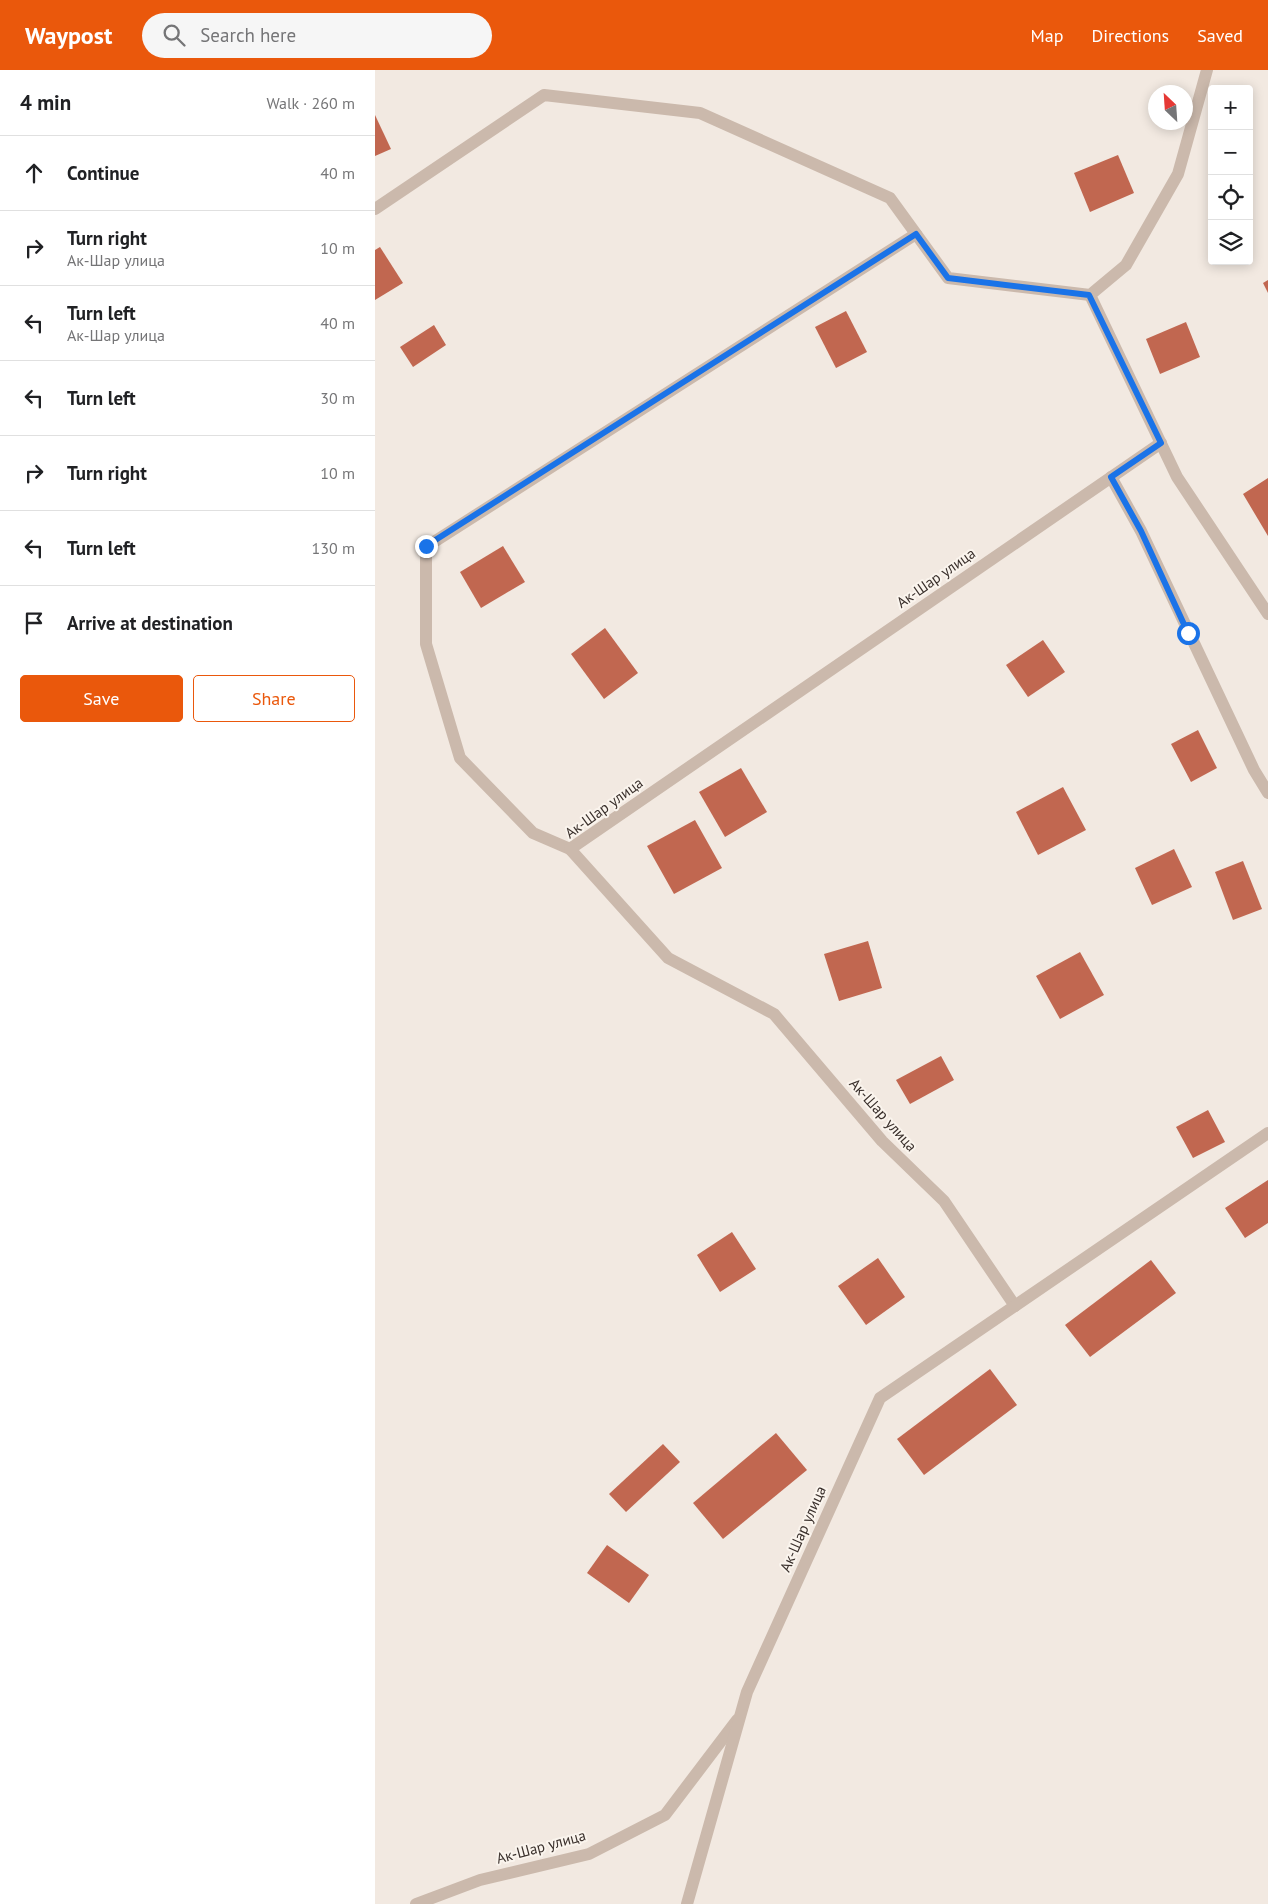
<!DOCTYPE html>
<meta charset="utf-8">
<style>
body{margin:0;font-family:"PT Sans",sans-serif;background:#f6f6f6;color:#202124}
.controls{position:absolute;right:15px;top:15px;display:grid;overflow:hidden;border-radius:5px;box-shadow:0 2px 12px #0003}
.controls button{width:45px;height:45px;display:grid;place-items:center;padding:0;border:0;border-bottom:1px solid #e0e0e0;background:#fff;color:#202124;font:25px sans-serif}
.compass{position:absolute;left:773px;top:15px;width:45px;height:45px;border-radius:50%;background:#fff;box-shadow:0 2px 12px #0003;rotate:335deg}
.stop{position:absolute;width:15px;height:15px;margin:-11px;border:4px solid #1a73e8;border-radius:50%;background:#fff}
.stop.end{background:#1a73e8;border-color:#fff;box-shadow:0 1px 5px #0008}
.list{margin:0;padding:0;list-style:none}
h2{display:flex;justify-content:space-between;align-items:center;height:65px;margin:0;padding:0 20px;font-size:21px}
h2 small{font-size:16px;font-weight:400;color:#757577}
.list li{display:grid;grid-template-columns:32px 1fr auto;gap:15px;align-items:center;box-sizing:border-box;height:75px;padding:0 20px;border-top:1px solid #e0e0e0}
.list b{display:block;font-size:19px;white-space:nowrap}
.list p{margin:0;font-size:16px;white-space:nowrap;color:#757577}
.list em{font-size:16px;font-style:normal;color:#757577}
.actions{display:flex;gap:10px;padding:15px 20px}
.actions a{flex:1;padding:11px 0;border:1px solid #ea580c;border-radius:5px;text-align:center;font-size:18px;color:#ea580c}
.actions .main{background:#ea580c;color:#fff}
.icon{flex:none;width:28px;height:28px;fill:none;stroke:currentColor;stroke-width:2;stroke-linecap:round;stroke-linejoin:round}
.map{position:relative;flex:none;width:893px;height:1834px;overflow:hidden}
header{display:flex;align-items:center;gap:30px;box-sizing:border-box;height:70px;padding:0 25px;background:#ea580c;color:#fff}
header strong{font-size:24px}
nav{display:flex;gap:28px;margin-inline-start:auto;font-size:18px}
.search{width:350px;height:45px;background:#f6f6f6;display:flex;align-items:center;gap:12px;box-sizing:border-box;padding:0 18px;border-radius:28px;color:#757577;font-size:19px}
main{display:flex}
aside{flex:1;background:#fff}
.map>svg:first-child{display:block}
.building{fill:#c16750}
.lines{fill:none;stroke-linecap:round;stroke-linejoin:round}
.minor{stroke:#cbb9ac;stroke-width:12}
.route{stroke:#1a73e8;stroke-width:6}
.labels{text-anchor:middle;stroke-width:4;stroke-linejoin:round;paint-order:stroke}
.street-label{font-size:15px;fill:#392f2b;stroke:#faf4ed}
</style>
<header>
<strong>Waypost</strong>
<div class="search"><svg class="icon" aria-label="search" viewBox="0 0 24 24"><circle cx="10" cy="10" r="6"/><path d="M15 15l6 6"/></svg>Search here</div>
<nav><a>Map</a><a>Directions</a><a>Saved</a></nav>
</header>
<main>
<aside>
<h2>4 min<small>Walk · 260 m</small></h2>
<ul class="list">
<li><svg class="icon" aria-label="ahead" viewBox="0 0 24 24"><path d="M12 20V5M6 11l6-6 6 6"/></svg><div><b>Continue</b></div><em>40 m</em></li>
<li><svg class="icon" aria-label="right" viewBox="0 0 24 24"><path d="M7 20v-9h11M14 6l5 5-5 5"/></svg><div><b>Turn right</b><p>Ак-Шар улица</p></div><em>10 m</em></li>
<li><svg class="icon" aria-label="left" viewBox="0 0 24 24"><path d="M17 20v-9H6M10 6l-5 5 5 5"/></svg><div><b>Turn left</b><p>Ак-Шар улица</p></div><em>40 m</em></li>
<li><svg class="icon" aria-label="left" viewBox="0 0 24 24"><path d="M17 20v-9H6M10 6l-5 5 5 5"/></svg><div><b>Turn left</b></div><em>30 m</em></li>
<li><svg class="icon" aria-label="right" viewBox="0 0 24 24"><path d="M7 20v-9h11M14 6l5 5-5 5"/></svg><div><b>Turn right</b></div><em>10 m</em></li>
<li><svg class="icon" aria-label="left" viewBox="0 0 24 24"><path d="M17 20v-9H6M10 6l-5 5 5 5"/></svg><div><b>Turn left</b></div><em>130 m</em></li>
<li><svg class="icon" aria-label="arrive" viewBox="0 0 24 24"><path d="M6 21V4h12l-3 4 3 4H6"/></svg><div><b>Arrive at destination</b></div></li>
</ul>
<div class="actions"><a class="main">Save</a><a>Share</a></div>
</aside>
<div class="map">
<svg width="893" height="1834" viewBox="0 0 893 1834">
<rect width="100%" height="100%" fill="#f2e9e1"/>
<g class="building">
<path d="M0,45L16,79L0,86Z"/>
<path d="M743,85L759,123L715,142L699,103Z"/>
<path d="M5,177L28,213L0,230V180Z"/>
<path d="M893,210V223L888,213Z"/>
<path d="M471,241L492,282L461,298L440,257Z"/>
<path d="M811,252L825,287L785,304L771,269Z"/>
<path d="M59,255L71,275L38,297L25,277Z"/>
<path d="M893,408V466L868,424Z"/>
<path d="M128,476L150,512L106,538L85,502Z"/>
<path d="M230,558L263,603L229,629L196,584Z"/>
<path d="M668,570L690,602L653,627L631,595Z"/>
<path d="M823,660L842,698L816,712L796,674Z"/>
<path d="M366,698L392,742L350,767L324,722Z"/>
<path d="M688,717L711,760L663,785L641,742Z"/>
<path d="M320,750L347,798L299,824L272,776Z"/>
<path d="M799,779L817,817L777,835L760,798Z"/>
<path d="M868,791L887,839L858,850L840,802Z"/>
<path d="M493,871L507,918L464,931L449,884Z"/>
<path d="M705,882L729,925L685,949L661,906Z"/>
<path d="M566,986L579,1010L535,1034L521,1010Z"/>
<path d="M833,1040L850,1072L818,1088L801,1057Z"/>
<path d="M893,1110V1153L870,1168L850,1138Z"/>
<path d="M357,1162L381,1199L345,1222L322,1185Z"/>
<path d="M503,1188L530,1227L491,1255L463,1216Z"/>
<path d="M776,1190L801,1223L715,1287L690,1255Z"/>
<path d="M615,1299L642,1335L549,1405L522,1369Z"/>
<path d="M401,1363L432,1400L348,1469L318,1433Z"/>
<path d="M288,1374L305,1392L251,1442L234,1424Z"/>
<path d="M232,1475L274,1505L254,1533L212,1503Z"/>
</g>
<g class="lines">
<g class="minor">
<path d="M0,139L169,25L325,43L515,128L573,208L715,225L751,195L803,104L832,0"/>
<path d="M715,225L802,407L893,544"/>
<path d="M736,407L766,461L879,700L893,723"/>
<path d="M195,779L158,763L85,688L51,574V477L541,164"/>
<path d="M640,1236L569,1131L507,1071L399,944L293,888L195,779L786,373"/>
<path d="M41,1834L105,1810L214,1784L290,1745L362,1650"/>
<path d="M312,1834L372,1622L505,1328L893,1063"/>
</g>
</g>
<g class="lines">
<path class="route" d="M51,476L541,164L573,208L714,225L786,373L736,407L766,461L813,563"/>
</g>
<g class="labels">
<g class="street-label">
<text transform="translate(561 508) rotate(-35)" y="5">Ак-Шар улица</text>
<text transform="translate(229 738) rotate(-36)" y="5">Ак-Шар улица</text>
<text transform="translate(508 1045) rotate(48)" y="5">Ак-Шар улица</text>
<text transform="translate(428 1459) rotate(-66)" y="5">Ак-Шар улица</text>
<text transform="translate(166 1777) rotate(-15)" y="5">Ак-Шар улица</text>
</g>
</g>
</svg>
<div class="controls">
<button>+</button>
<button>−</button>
<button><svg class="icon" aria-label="locate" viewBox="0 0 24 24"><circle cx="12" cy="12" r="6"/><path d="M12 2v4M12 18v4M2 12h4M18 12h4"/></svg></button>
<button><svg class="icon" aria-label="layers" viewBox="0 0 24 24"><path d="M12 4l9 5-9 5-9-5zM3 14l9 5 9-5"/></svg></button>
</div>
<svg class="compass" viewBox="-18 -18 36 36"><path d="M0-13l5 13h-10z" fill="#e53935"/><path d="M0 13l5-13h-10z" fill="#757577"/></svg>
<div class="stop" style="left:813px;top:563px"></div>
<div class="stop end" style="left:51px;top:476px"></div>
</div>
</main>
